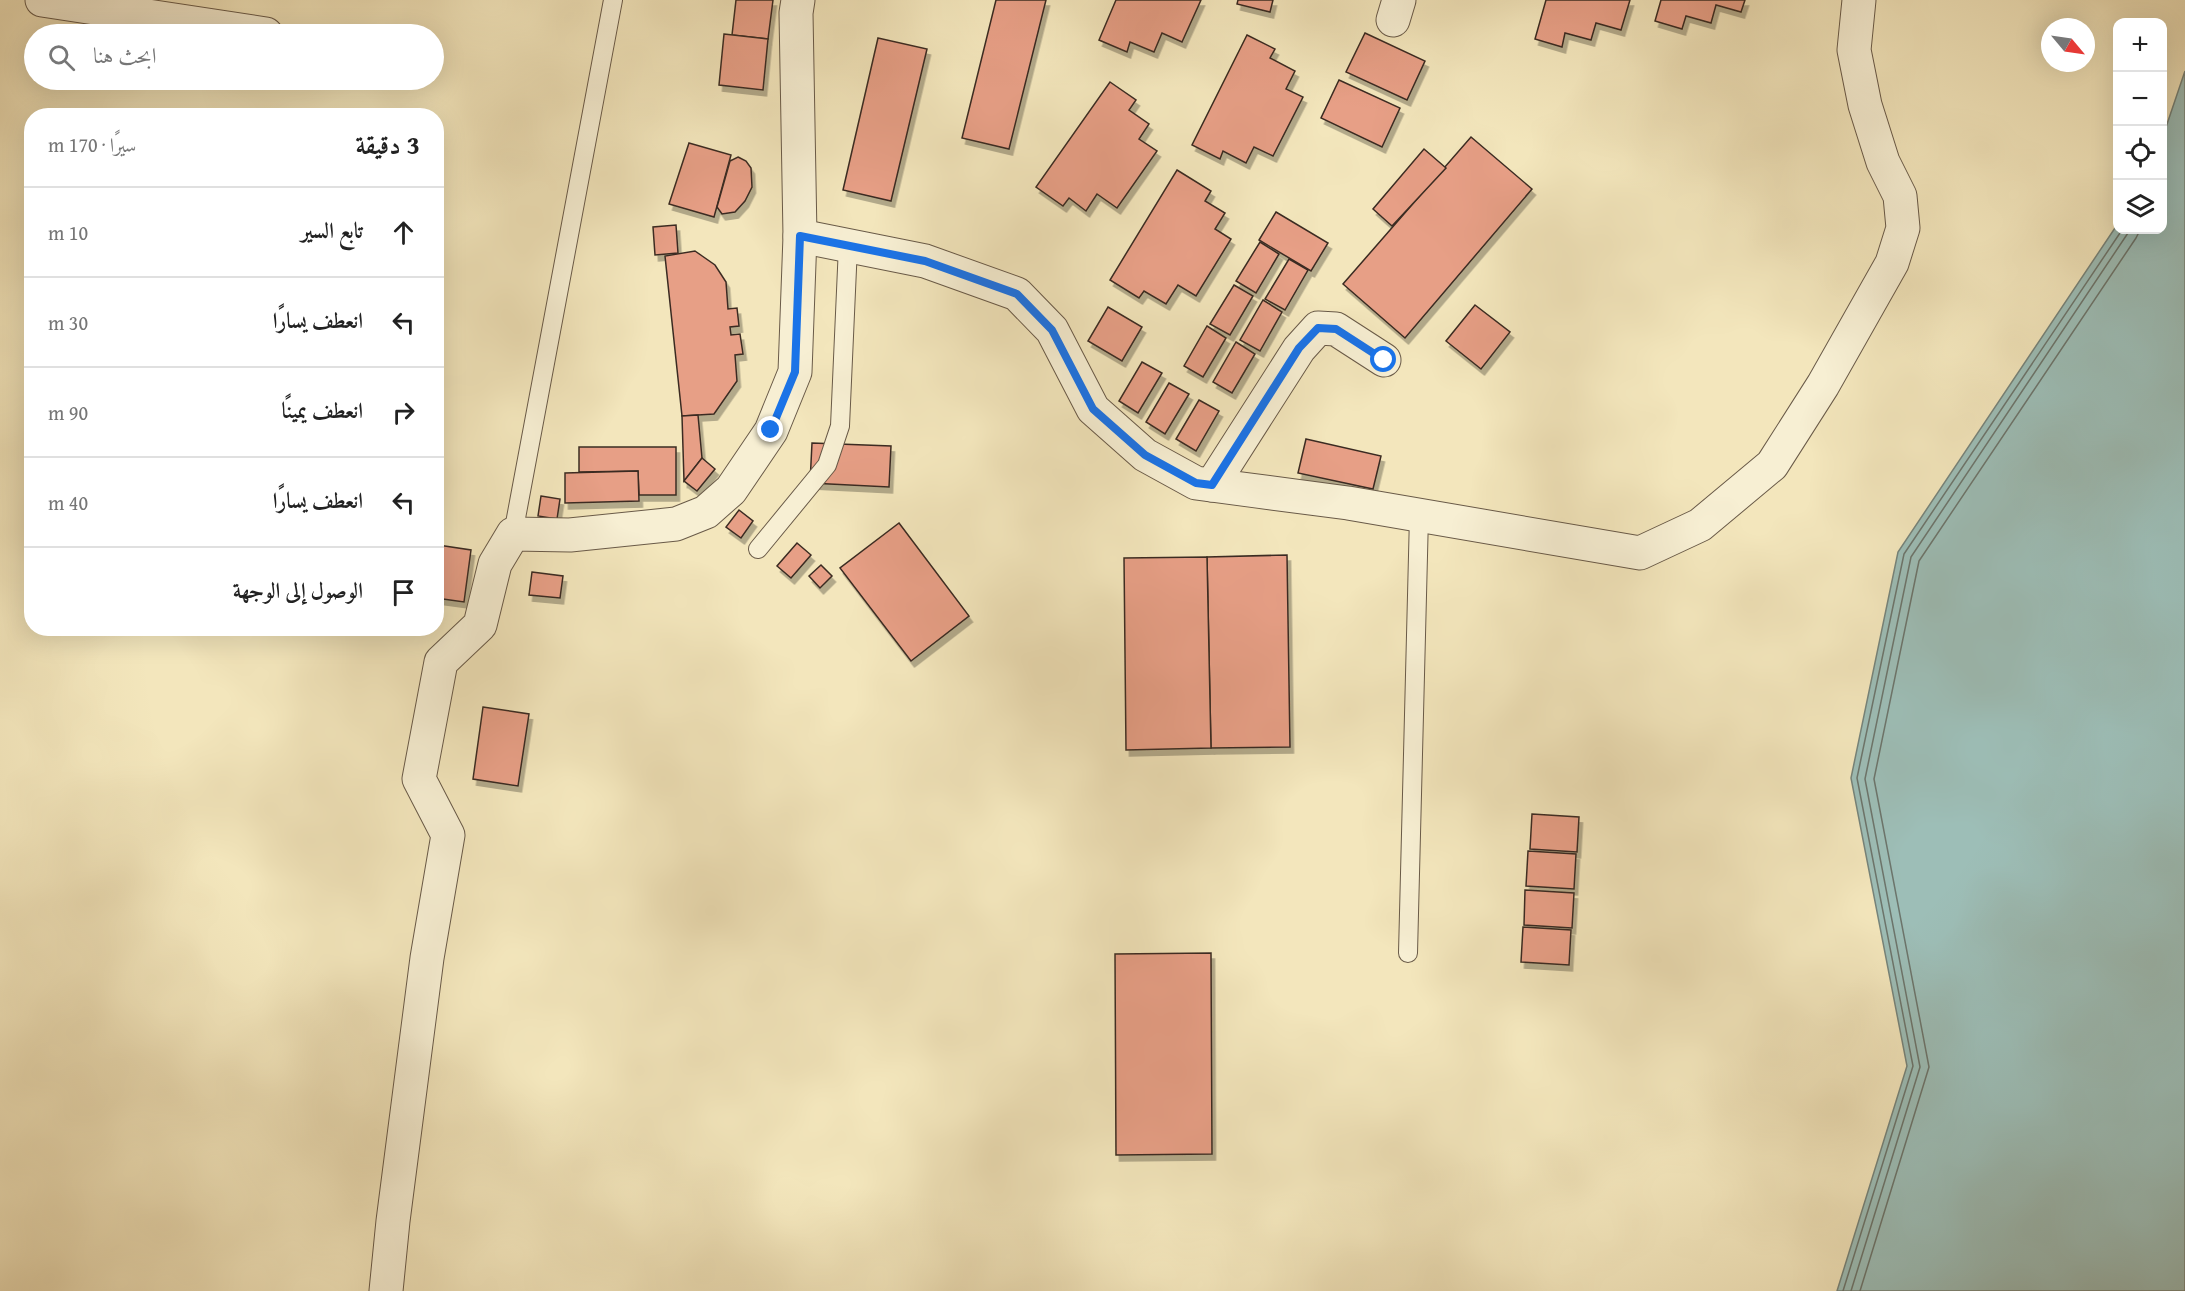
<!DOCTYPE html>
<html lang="ar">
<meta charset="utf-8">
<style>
body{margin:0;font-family:"Gentium Book Plus",Amiri,serif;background:#f6f6f6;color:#222;direction:rtl}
.controls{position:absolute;right:18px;top:18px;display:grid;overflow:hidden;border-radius:12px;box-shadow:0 6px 24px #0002}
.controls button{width:54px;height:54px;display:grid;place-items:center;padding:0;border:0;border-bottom:2px solid #e0e0e0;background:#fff;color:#222;font:30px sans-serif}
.compass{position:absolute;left:2041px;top:18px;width:54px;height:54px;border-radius:50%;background:#fff;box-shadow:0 6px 24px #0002;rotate:119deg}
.stop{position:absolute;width:18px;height:18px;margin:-14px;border:4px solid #1a73e8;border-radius:50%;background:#fff}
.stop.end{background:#1a73e8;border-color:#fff;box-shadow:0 2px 6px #0008}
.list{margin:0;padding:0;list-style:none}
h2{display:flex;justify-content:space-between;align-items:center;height:78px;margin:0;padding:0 24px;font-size:26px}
h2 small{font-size:20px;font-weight:400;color:#767676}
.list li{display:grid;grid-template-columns:39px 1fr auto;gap:18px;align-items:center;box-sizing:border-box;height:90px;padding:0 24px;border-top:2px solid #e0e0e0}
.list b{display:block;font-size:22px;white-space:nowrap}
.list em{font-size:20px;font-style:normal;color:#767676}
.icon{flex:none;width:33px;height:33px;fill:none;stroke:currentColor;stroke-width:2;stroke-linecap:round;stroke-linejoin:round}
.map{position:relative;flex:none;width:2185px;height:1291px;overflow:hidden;direction:ltr}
.search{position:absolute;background:#fff;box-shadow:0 6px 24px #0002;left:24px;top:24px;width:420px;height:66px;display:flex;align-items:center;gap:15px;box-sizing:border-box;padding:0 21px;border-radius:33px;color:#767676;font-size:22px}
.panel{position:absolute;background:#fff;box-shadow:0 6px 24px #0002;left:24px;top:108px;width:420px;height:528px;border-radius:24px;direction:rtl}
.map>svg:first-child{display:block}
.water{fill:#9dbeb7;stroke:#76847b;stroke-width:1.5}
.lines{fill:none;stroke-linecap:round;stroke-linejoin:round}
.shore{stroke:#6c756c;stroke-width:1.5}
.building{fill:#e79f86;stroke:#3b2c22;stroke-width:1.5;filter:url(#shadow)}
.lane-casing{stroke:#695a48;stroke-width:20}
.street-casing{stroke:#695a48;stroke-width:35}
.lane{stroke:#f7efd3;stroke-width:18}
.street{stroke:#f7efd3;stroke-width:33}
.route{stroke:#1a73e8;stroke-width:8}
</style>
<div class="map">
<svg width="2185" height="1291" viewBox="0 0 2185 1291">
<defs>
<filter id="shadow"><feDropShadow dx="3.5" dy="6" stdDeviation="0" flood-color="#0004"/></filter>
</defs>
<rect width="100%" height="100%" fill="#f3e6bc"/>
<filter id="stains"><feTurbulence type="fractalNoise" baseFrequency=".00333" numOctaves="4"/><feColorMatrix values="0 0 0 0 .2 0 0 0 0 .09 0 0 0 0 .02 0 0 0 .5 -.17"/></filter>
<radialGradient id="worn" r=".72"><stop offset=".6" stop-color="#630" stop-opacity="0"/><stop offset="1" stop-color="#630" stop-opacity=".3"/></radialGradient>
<path class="water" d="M2185,71V1291H1837L1907,1066L1851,778L1898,552L2117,225L2118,230H2162L2163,136Z"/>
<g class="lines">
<g class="shore">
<path d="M1843,1291L1913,1066L1857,778L1904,554L2122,230"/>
<path d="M1851,1291L1920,1067L1865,779L1911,557L2130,230"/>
<path d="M1860,1291L1929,1067L1874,779L1919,561L2136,238L2140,230"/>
</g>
</g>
<g class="building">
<path d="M736,0H773L768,39L732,35Z"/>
<path d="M996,0H1046L1009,149L962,138Z"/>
<path d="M1116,0H1201L1182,42L1162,33L1154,52L1130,42L1127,52L1099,40Z"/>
<path d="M1238,0H1273L1270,12L1237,4Z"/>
<path d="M1546,0H1630L1621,30L1596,23L1591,40L1565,33L1562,47L1535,39Z"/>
<path d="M1661,0H1745L1741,12L1716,5L1711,23L1686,16L1682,29L1655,21Z"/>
<path d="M1365,33L1425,61L1407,100L1346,72Z"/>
<path d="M724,34L768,39L763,90L719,85Z"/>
<path d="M1247,35L1275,49L1270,58L1295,71L1286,89L1303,97L1273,156L1254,147L1246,163L1223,151L1220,159L1192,145Z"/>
<path d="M878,38L927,49L891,201L843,190Z"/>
<path d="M1339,80L1400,108L1382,147L1321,118Z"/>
<path d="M1110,82L1136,100L1129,110L1149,124L1139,139L1157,151L1117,208L1097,194L1086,211L1069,198L1063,206L1036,187Z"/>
<path d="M1471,137L1532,189L1405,338L1343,284Z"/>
<path d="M689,143L731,155L714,217L669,204Z"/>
<path d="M1424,149L1446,168L1392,226L1373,209Z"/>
<path d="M738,157L746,161L751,168L752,187L745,201L735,212L722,214L717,207L730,161Z"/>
<path d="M1177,170L1211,191L1205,201L1225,213L1215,229L1231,239L1196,296L1178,285L1166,304L1144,291L1139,298L1110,280Z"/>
<path d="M1276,212L1328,243L1311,271L1259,240Z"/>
<path d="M676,225L678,253L655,255L653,227Z"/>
<path d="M1260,242L1279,254L1256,293L1236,281Z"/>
<path d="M695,251L715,265L726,282L728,309L737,308L739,326L730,327L731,335L740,334L743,354L735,355L737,381L714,414L682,416L665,256Z"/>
<path d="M1289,259L1308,270L1285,310L1265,299Z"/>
<path d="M1234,285L1253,296L1230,335L1210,324Z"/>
<path d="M1263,300L1282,312L1260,351L1240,340Z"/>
<path d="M1475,305L1510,332L1481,369L1446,341Z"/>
<path d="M1108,307L1142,327L1122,361L1088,341Z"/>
<path d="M1207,326L1226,338L1203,377L1184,366Z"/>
<path d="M1236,342L1255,354L1232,393L1213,382Z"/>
<path d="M1142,362L1162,373L1138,413L1119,401Z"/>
<path d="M1169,383L1189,394L1165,434L1146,422Z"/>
<path d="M1199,400L1219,411L1196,451L1176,439Z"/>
<path d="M698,415L702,458L684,481L682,416Z"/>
<path d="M1306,439L1381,456L1373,489L1298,473Z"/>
<path d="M812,443L891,446L889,487L810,483Z"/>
<path d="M579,447H676V495H639L638,471L579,472Z"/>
<path d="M702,458L715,469L697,491L684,481Z"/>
<path d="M638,471L639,501L565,503V473Z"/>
<path d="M541,496L560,499L557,519L538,516Z"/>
<path d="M739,510L753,521L741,538L726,527Z"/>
<path d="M899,523L969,616L911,661L840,568Z"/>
<path d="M797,543L811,555L791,578L777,566Z"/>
<path d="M438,545L471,550L464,602L436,598Z"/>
<path d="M1287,555L1290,747L1211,748L1207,557Z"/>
<path d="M1207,557L1211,748L1126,750L1124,558Z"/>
<path d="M821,565L832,576L820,588L809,576Z"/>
<path d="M532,572L563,576L560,598L529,595Z"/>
<path d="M483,707L529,714L518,786L473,779Z"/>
<path d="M1532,814L1579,817L1577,852L1530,849Z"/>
<path d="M1528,851L1576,854L1574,889L1526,886Z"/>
<path d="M1525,890L1574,893L1572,928L1524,925Z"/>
<path d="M1523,927L1571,930L1569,965L1521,962Z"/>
<path d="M1211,953L1212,1154L1116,1155L1115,954Z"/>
</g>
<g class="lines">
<g class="lane-casing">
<g id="lane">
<path d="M513,534L613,0"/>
<path d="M758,549L827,465L840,426L848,246"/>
<path d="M1408,953L1419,516"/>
</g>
</g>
<g class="street-casing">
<g id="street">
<path d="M42,0L266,34"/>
<path d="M1393,20L1399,0"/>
<path d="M800,236L925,261L1017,294L1052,330L1093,409L1145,455L1196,483L1348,503L1640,553L1700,525L1772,465L1823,385L1892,263L1903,228L1900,196L1883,162L1865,105L1854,50L1859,0"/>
<path d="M1212,485L1299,349L1318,328L1336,329L1384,360"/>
<path d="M386,1291L393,1221L427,958L448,835L419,779L441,662L480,625L495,564L513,534L570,535L676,524L706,512L731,490L771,431L795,372L800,236L796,13L798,0"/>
</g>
</g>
<use href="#lane" class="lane"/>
<use href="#street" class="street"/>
</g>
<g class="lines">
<path class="route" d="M771,430L795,372L800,236L925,261L1017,294L1052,330L1093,409L1145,455L1196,483L1212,485L1299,348L1318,328L1336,329L1384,360"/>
</g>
<rect width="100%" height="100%" filter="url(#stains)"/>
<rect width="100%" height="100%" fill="url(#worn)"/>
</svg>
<div class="controls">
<button>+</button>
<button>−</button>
<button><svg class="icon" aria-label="locate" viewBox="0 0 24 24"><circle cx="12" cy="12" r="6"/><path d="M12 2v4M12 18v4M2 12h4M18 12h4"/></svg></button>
<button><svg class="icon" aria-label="layers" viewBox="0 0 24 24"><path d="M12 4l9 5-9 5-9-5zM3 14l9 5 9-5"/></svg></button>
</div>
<svg class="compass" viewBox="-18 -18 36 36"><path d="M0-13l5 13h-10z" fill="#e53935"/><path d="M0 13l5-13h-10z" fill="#767676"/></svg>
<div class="stop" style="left:1384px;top:360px"></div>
<div class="stop end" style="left:771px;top:430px"></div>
<div class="search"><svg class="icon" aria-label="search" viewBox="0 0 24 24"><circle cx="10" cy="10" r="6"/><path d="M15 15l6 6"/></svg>ابحث هنا</div>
<section class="panel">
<h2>3 دقيقة<small>سيرًا · 170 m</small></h2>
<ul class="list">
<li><svg class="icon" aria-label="ahead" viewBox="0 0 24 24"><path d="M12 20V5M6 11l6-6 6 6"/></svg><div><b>تابع السير</b></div><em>10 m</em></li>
<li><svg class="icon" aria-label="left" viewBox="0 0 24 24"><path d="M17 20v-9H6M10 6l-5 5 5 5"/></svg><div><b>انعطف يسارًا</b></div><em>30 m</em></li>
<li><svg class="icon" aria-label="right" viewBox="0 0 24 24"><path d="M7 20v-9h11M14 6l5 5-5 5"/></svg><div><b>انعطف يمينًا</b></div><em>90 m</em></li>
<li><svg class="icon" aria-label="left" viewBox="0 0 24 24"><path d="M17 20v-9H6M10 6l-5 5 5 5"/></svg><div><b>انعطف يسارًا</b></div><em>40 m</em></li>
<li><svg class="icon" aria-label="arrive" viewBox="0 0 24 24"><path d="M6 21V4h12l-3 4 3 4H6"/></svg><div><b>الوصول إلى الوجهة</b></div></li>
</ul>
</section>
</div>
